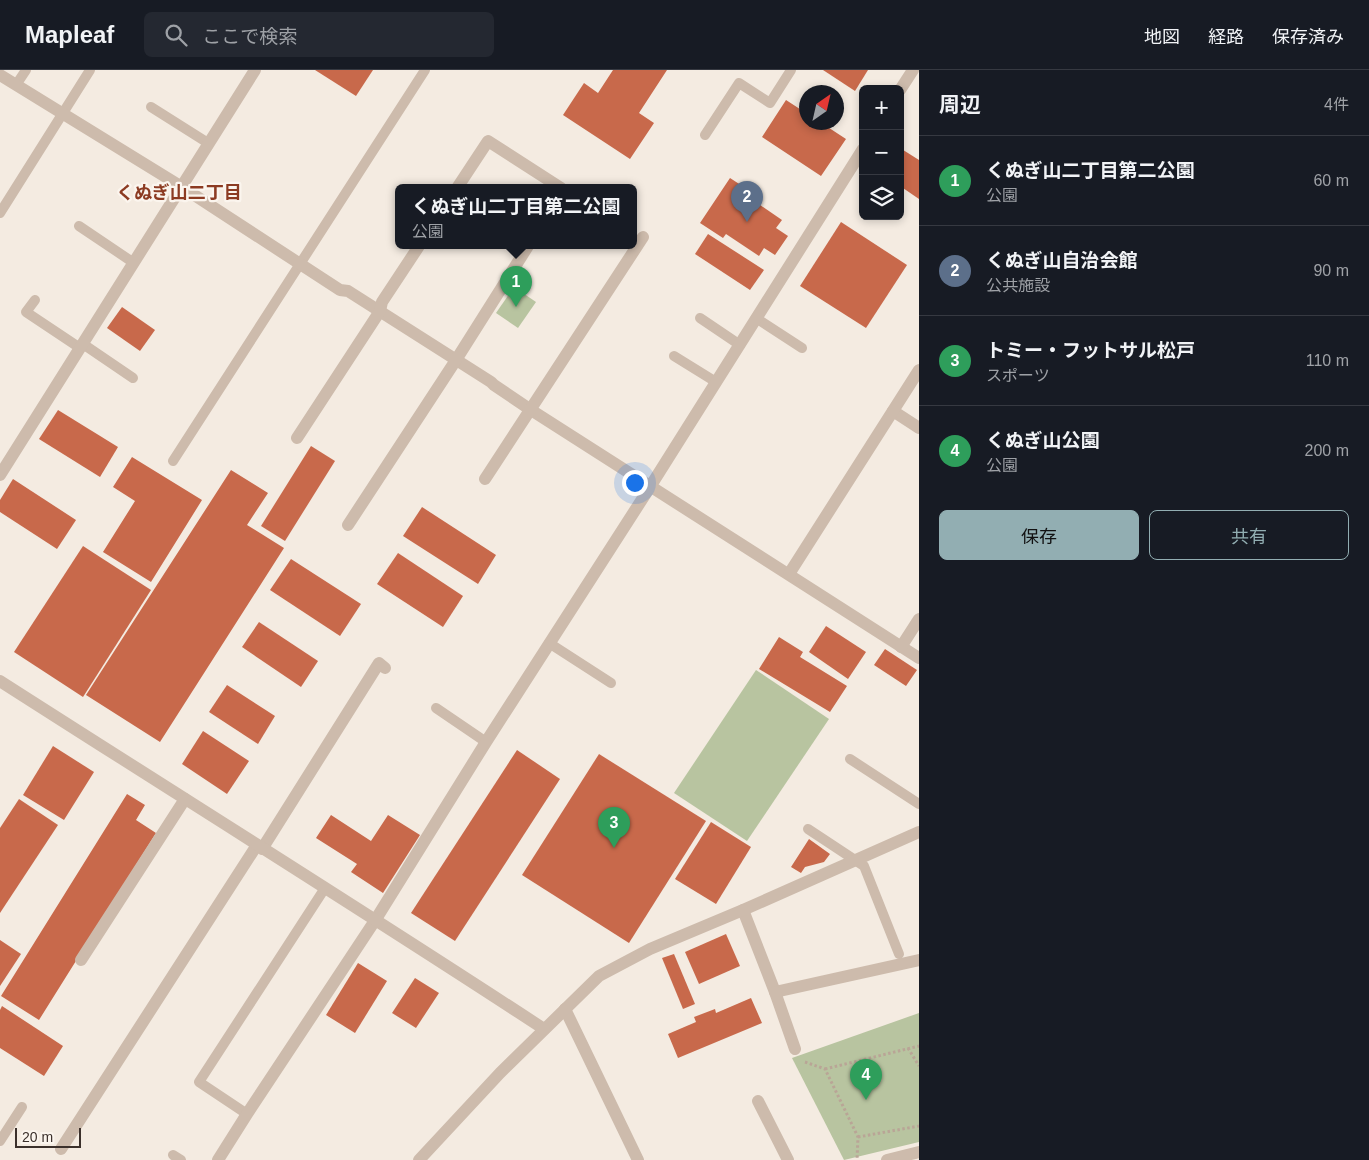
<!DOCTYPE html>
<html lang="ja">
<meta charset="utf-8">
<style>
body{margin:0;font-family:Helvetica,"Noto Sans JP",sans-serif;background:#242831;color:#f1f3f6}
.controls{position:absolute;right:15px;top:15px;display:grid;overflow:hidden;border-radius:8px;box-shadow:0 2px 8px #0003}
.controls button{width:45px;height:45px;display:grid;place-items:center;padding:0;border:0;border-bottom:1px solid #363941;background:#171b24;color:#f1f3f6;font:25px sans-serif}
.compass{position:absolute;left:799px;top:15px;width:45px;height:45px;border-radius:50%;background:#171b24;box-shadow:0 2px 8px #0003;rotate:34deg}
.scale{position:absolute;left:15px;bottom:12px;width:66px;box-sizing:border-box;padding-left:5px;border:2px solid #3b302b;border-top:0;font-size:14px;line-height:18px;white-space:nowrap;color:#3b302b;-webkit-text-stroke:4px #fbf5ee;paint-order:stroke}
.you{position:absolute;left:634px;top:412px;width:18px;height:18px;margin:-12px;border:4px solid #fff;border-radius:50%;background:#1a73e8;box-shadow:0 0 0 8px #1a73e833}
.badge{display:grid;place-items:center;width:32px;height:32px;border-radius:50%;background:#92aeb2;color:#fff;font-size:16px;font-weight:700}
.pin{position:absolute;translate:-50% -41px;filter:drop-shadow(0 1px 2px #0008)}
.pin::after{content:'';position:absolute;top:26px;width:18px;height:15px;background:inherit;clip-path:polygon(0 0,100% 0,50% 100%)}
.popup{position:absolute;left:395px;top:114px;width:242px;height:65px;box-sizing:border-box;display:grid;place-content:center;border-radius:8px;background:#171b24;filter:drop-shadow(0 1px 4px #0005);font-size:16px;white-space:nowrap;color:#9ea1a6}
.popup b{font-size:19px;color:#f1f3f6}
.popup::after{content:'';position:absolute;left:50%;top:100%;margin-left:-10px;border:10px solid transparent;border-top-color:#171b24}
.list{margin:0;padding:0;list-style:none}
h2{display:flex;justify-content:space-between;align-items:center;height:65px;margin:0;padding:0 20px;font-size:21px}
h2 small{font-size:16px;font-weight:400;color:#9ea1a6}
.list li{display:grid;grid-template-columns:32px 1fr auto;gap:15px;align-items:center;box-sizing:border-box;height:90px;padding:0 20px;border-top:1px solid #363941}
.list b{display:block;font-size:19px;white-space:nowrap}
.list p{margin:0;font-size:16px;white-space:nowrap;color:#9ea1a6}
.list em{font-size:16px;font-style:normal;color:#9ea1a6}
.actions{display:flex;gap:10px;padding:15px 20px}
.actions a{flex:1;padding:11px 0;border:1px solid #92aeb2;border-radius:8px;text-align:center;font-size:18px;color:#92aeb2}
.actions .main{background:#92aeb2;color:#111}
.icon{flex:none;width:28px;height:28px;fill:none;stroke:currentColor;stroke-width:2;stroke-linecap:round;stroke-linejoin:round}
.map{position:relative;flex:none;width:919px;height:1090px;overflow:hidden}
header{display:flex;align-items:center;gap:30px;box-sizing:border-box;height:70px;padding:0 25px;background:#171b24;border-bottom:1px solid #363941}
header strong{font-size:24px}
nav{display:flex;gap:28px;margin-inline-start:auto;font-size:18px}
.search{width:350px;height:45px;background:#242831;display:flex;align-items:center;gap:12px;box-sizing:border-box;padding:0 18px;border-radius:8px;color:#9ea1a6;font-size:19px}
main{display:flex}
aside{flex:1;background:#171b24}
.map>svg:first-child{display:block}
.green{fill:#b8c4a0}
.building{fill:#c8694b}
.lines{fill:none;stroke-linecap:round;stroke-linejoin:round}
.path{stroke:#b9a596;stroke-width:3;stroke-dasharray:2.5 2.5;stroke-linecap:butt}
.service{stroke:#cdbbac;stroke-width:10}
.minor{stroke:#cdbbac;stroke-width:12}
.tertiary{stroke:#cdbbac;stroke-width:12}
.labels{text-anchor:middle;stroke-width:4.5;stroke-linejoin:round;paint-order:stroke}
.neighbourhood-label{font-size:18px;font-weight:bold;fill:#8c3b22;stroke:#fbf5ee}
</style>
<header>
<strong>Mapleaf</strong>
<div class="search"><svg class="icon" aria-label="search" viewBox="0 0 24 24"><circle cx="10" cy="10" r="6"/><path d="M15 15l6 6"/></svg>ここで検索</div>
<nav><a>地図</a><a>経路</a><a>保存済み</a></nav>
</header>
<main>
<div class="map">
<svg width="919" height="1090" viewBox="0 0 919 1090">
<rect width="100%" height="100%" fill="#f4ebe1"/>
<g class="green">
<path d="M514,217L536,232L518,258L496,243Z"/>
<path d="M756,600L829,649L747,771L674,723Z"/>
<path d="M919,943V1072L844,1090L792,988Z"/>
</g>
<g class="building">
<path d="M315,0H373L356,26Z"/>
<path d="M613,0H667L639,43L654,53L630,89L563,45L584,13L598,23Z"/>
<path d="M823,0H868L855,21Z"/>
<path d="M786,30L806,43V52H820L846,69L821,106L762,67Z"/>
<path d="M900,78L919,90V129L900,116Z"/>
<path d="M730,108L753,123L750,128L782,150L776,158L788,166L775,185L764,178L759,186L726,164L723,168L700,153Z"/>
<path d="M841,152L907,195L866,258L800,216Z"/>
<path d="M708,164L764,200L750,220L695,184Z"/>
<path d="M122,237L155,260L140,281L107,258Z"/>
<path d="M58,340L118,377L100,407L39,369Z"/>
<path d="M311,376L335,391L285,471L261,456Z"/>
<path d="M132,387L202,430L151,512L103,482L135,431L113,417Z"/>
<path d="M231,400L268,423L247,455L284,478L160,672L86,625Z"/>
<path d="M13,409L76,450L57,479L0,442V430Z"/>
<path d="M422,437L496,485L478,514L403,466Z"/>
<path d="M83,476L151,520L83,627L14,582Z"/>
<path d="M398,483L463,526L443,557L377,514Z"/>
<path d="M291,489L361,534L340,566L270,520Z"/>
<path d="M259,552L318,591L301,617L242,577Z"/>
<path d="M826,556L866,582L848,609L809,582Z"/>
<path d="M779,567L803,582L800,587L847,616L830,642L759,599Z"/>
<path d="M885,579L917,600L906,616L874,595Z"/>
<path d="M227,615L275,646L258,674L209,642Z"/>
<path d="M203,661L249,691L227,724L182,694Z"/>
<path d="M53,676L94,702L64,750L23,725Z"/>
<path d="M517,680L560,709L455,871L411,843Z"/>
<path d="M599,684L706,751L629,873L522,805Z"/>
<path d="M127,724L145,735L136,750L156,763L39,950L1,926Z"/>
<path d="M19,729L58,755L0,843V758Z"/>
<path d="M331,745L371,771L388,745L420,765L383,823L351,802L357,794L316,768Z"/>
<path d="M711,752L751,777L716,834L675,809Z"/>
<path d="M809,769L830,784L824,792L805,797L801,803L791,797Z"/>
<path d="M726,864L740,896L699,914L685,882Z"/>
<path d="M0,870L21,884L0,916Z"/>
<path d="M674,884L695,934L683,939L662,888Z"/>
<path d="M358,893L387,911L355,963L326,945Z"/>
<path d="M415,908L439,923L416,958L392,943Z"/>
<path d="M751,928L762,953L678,988L668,964L696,952L694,947L715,939L716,943Z"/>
<path d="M2,936L63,976L44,1006L0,978V940Z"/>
</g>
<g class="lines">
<g class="path">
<path d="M908,978L919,996"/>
<path d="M805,992L825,999L858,1067L857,1090"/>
<path d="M825,999L919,976"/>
<path d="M858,1067L919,1056"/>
</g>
<g class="service">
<path d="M16,15L26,0"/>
<path d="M151,37L208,73"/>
<path d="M705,65L739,13L770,33L791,0"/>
<path d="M0,143L90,0"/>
<path d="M79,156L134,193"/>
<path d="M35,230L26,242L80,278"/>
<path d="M700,248L740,275"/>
<path d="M756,248L802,278"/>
<path d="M83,274L133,308"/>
<path d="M674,286L716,312"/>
<path d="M173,391L425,0"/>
<path d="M549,573L611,613"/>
<path d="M436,638L486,672"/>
<path d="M850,689L919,734"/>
<path d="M808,759L864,796L899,884"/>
<path d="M247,1044L199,1012L325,818"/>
<path d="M0,1071L22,1037"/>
<path d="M173,1085L181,1090"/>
</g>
<g class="minor">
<path d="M0,5L182,117L340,220L348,221L491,312L494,315L531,340L919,588"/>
<path d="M900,20L913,0"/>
<path d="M457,118L488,71L561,118"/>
<path d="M893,341L919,358"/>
<path d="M297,368L380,241L382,232L419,176"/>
<path d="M0,405L255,0"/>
<path d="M485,409L643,167"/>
<path d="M348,455L456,290L528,176"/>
<path d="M789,504L919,300"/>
<path d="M901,577L919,549"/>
<path d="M262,779L379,593L385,598"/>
<path d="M743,840L775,922L919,890"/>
<path d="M81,890L185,729"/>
<path d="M775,922L795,979"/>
<path d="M565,939L638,1090"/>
<path d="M758,1031L788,1090"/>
<path d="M61,1079L257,775"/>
<path d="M218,1090L247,1044L376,849L486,672L650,417L863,79"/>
<path d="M419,1090L500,1003L599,906L650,879L743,840L919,762"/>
<path d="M887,1090L919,1082"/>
</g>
<path class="tertiary" d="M0,611C181,727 364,841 544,959"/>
</g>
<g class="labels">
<g class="neighbourhood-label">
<text x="179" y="129">くぬぎ山二丁目</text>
</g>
</g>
</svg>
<div class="controls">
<button>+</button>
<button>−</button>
<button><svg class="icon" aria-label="layers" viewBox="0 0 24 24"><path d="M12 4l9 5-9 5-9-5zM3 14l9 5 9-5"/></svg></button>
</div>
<svg class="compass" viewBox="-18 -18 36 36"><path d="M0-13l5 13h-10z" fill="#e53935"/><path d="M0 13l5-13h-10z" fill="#9ea1a6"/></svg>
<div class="scale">20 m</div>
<div class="you"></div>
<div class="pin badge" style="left:516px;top:237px;background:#2e9e5b">1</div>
<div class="popup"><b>くぬぎ山二丁目第二公園</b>公園</div>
<div class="pin badge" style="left:747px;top:152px;background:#5c6f8a">2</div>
<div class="pin badge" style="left:614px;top:778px;background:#2e9e5b">3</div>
<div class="pin badge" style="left:866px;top:1030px;background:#2e9e5b">4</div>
</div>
<aside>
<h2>周辺<small>4件</small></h2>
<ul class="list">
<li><span class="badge" style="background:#2e9e5b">1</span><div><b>くぬぎ山二丁目第二公園</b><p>公園</p></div><em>60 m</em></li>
<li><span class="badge" style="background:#5c6f8a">2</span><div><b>くぬぎ山自治会館</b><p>公共施設</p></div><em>90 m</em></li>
<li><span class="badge" style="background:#2e9e5b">3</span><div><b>トミー・フットサル松戸</b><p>スポーツ</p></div><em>110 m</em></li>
<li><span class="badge" style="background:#2e9e5b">4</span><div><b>くぬぎ山公園</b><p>公園</p></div><em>200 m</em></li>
</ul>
<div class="actions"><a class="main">保存</a><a>共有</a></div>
</aside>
</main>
